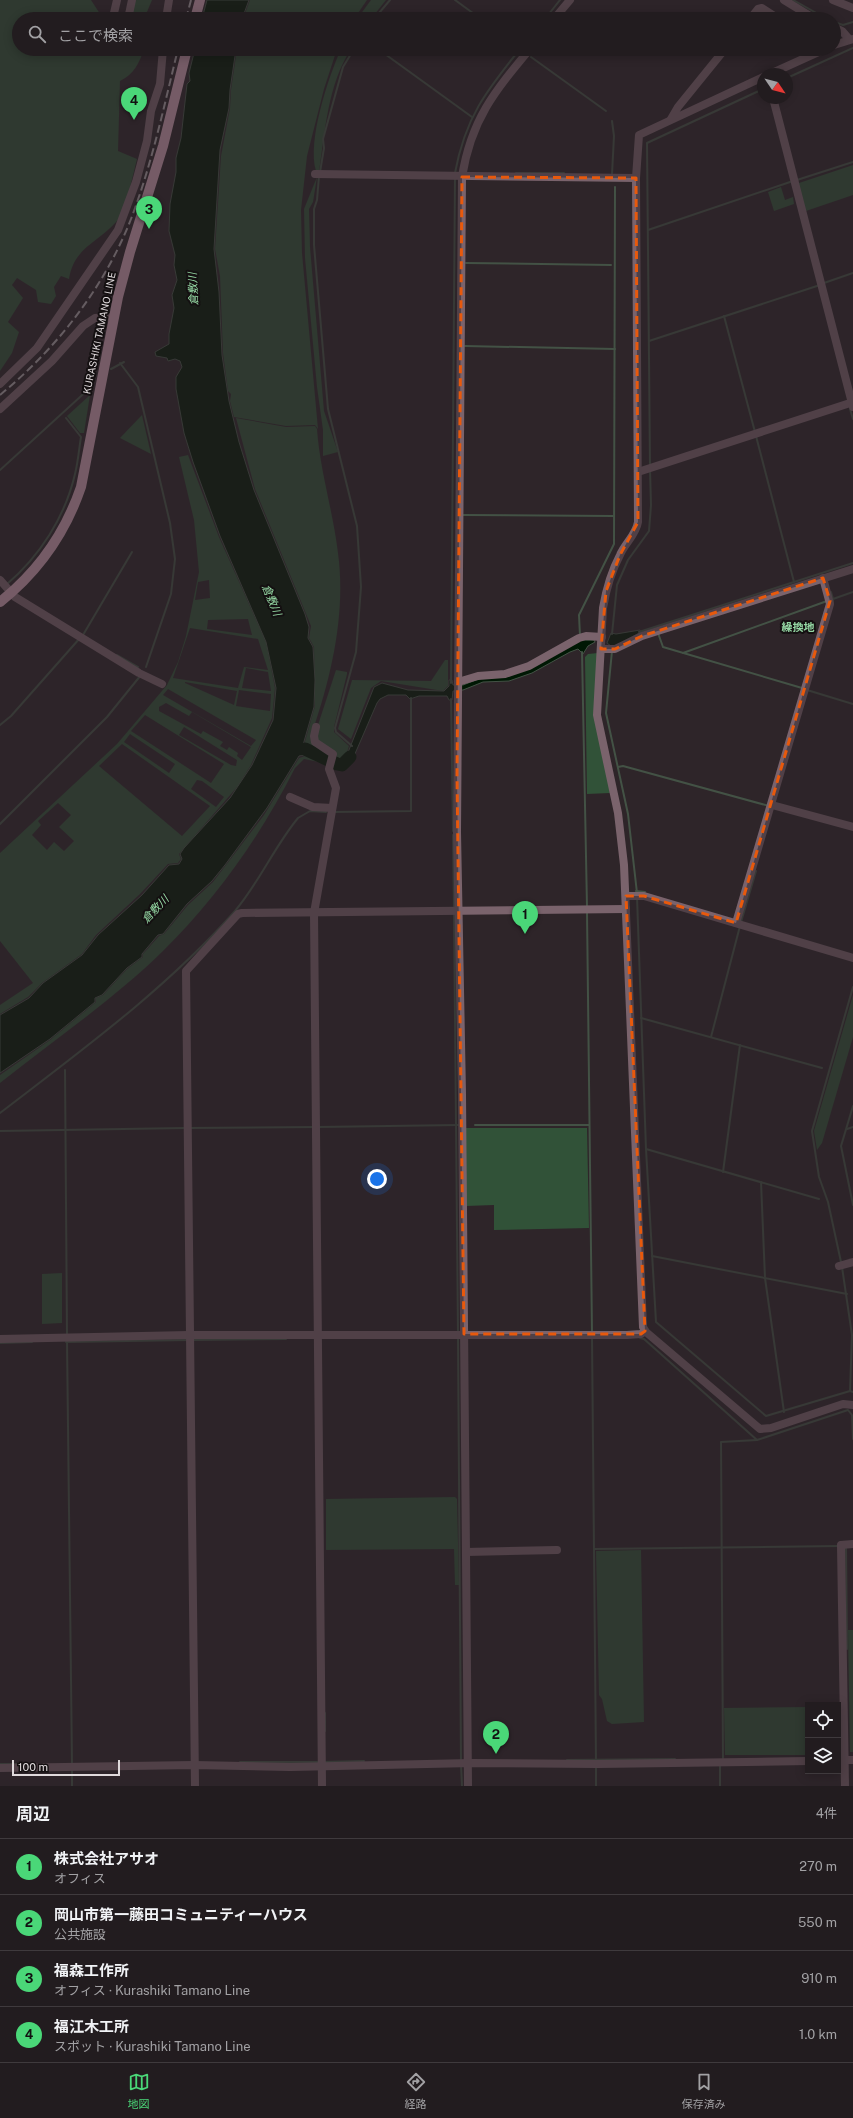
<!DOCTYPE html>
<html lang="ja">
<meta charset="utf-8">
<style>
body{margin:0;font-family:"Public Sans","Noto Sans JP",sans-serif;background:#2a2528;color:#f1f3f6}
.controls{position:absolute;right:12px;bottom:12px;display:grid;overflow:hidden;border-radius:0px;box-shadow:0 2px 10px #0003}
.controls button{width:36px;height:36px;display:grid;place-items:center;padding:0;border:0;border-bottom:1px solid #3f3a3d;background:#221c1f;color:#f1f3f6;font:20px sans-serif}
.compass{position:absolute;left:757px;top:68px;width:36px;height:36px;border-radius:50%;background:#221c1f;box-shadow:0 2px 10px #0003;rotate:125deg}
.scale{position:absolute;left:12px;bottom:10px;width:108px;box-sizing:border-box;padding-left:4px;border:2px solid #e0dadc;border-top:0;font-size:11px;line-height:14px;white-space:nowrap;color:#e0dadc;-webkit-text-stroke:3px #141011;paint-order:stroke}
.you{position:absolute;left:377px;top:1179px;width:14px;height:14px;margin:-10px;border:3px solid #fff;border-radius:50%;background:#1a73e8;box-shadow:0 0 0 6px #1a73e833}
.badge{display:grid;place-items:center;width:26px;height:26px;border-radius:50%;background:#4ad778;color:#111;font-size:13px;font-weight:700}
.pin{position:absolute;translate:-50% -33px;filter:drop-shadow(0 1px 2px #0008)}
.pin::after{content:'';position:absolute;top:21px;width:14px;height:12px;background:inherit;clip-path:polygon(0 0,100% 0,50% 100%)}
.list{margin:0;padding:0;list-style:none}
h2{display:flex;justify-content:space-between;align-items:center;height:52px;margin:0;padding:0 16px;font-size:17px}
h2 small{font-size:13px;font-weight:400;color:#a2a1a4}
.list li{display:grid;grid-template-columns:26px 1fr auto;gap:12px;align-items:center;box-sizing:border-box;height:56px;padding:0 16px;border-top:1px solid #3f3a3d}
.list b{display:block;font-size:15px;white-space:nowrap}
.list p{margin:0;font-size:13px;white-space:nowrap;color:#a2a1a4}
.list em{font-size:13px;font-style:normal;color:#a2a1a4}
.icon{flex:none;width:22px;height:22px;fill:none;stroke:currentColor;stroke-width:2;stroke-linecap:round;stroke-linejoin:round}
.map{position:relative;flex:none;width:853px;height:1786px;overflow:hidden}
.search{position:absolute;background:#221c1f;box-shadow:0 2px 10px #0003;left:12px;right:12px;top:12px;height:44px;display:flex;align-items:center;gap:10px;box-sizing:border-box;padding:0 14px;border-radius:22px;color:#a2a1a4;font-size:15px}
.sheet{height:276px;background:#221c1f}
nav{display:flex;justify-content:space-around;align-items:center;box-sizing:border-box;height:56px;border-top:1px solid #3f3a3d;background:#221c1f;font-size:11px;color:#a2a1a4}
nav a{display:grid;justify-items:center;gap:2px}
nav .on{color:#4ad778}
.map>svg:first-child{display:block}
.green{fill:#315238;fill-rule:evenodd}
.water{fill:#001804;stroke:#435245}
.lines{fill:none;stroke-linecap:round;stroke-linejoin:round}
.stream{stroke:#435245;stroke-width:2}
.river{stroke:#001804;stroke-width:13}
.minor{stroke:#7a636c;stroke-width:8}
.major{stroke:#cc9eb0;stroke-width:10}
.rail{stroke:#a8a1a4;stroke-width:2;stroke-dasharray:8 4;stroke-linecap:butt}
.marked{fill:none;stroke:#e8590c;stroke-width:3;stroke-dasharray:8 5;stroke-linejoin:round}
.labels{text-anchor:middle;stroke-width:4;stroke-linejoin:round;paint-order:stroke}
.street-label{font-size:10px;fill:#e0dadc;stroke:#141011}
.water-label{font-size:11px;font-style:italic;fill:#97dba6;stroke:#141011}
.neighbourhood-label{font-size:11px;font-weight:bold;fill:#95d8a4;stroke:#141011}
</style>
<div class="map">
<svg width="853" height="1786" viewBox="0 0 853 1786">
<rect width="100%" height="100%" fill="#2e2529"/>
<g class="green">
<path d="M0,0H91L102,17L114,19H19V49H144C139,64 134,74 120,81L118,151L137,159C133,175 126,209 117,221C98,243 74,247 69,279L61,276L54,287L56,296L51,304L38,302L36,290L17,278L12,285L23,298L8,322L19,332L12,353L0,371Z"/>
<path d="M134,0H152L144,19H129Z"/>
<path d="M250,0H367L354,19H243Z"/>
<path d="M371,0H386L371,19H357Z"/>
<path d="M237,49H337L324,89L307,156L301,210L302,253L318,429L315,425L286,426L234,417L230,401L231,394L228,391L223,353L220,276L215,249L221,156L230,108L231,90Z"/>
<path d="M341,49H351C328,84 325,131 319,172L316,171C307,141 328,78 341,49Z"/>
<path d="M853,165V195L803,212L796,184Z"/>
<path d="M317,177L313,202L309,209L310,247L324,411L338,452L323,456V430L317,387L305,258L304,209Z"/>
<path d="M781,187L785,200L793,197L794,204L774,211L768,192Z"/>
<path d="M90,395L84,433H80L67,416Z"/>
<path d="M142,415L151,454L120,438Z"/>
<path d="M236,418L286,427L315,426L317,429C320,471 333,511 338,553C346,612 332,674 313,730L324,754L304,745L315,706L314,647L309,638L311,626L255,489Z"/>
<path d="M188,455L219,537L266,642L275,688L272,718L251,765L238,786L179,854L181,859L178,863L168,864L140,894L96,935L82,954L42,983L28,997L0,1014V1005L33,983L0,941V853L117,744L167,685L178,662L186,636L199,572L194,520L179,457ZM209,580L210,598L195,600L198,582ZM248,619L252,635L207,629L208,620ZM190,628L258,639L268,670L244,667L238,688L173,678ZM246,668L268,672L271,691L242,688ZM185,682L237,691L234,705L185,683ZM168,689L256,740L251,746L163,695ZM239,690L271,694L270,711L236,706ZM166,703L189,716L192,712L251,747L242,760L237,756L238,753L229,747L227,750L220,746L223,742L203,731L201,734L159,711V707ZM145,715L224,764L211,783L131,731ZM184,727L237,760L236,766L231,765L179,735ZM130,734L175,764L169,773L124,742ZM122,744L210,806L182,836L99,766ZM197,780L202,781L224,797L216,807L191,789ZM58,803L71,815L59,827L74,841L64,851L54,842L47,850L32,835L41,825L38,821Z"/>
<path d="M598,653L595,687L610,793L587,794L585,657L588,654Z"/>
<path d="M445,660H448V686L443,691L381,681L371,688L351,739L338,729L352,680L431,681Z"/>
<path d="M336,670L347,672V674L334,727V732L349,746L346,756L339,761L334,759L317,740V728Z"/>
<path d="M305,756L319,760V762L304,759L295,768C261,835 217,898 163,951C113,1000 54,1040 0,1083V1075L50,1040L96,1002V998L103,995L127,969L143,957V954L159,936L164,934L188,905L213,882L264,815L299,758Z"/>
<path d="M853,995V1037L822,1143L817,1150L814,1131Z"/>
<path d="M466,1128H587L589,1228L494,1230V1205L466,1206Z"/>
<path d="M62,1273V1323L42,1324V1274Z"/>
<path d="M455,1497L457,1499L459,1585H455L454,1549L326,1550V1499Z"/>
<path d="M641,1550L644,1722L612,1724L607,1721L602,1699L599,1695L596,1551Z"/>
<path d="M848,1630H853V1752H850Z"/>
<path d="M808,1707V1755H725L724,1708Z"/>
</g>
<g class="water">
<path d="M207,0H249L242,19H202Z"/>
<path d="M195,49H236L230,90L229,108L220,150L214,249L219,292L222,355L229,401L239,442L254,490L305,614L309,627L308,638L313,647L315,680L314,707L303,745L320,752L321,755L320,759C312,759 307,754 299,756L267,808L225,865L212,881L187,904L163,934L158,935L142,954V957L127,968L102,995L95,998V1002L50,1039L0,1073V1015L29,998L43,983L82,955L98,935L142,895L169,865L179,864L182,859L180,854L184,848L230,798L252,765L273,720L276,688L266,642L220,536L193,462L184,433L176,389V377L182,367L180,361L175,359L168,361L167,358L156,356L155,352L169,344V334L174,308L172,295L177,280L174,265L175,255L169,231L170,204L176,172V158L181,138L187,84L190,81L189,73Z"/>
<path d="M640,630L641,632L615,646H611L607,643L611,633L616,634Z"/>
<path d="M581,640H594L595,642L588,646L583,654L578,649L570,652L532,673L509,681L483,682L463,690L453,691L452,700H449L447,696H419L410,699L406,695H388L380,699L377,703L351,763L343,768L337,767L338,763L344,760L347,755L374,687L382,683L408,690L444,691L449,686V680H452L453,685H463L481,678L509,676Z"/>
</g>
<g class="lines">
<g class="stream">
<path d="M455,0L481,19"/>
<path d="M793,0L827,19"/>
<path d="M374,19L390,0"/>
<path d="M545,19L560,0"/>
<path d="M834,22L843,25L853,22"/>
<path d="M378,49L472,117"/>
<path d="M531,57L606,111"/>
<path d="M787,78L853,48"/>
<path d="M612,121L614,136L612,174"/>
<path d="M320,172L324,148L323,139L343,67L354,49"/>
<path d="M455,173C465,118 486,91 520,49"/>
<path d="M516,173H564"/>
<path d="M319,176L317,200L314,209V245L328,409L357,526L361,587L356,652L335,728L336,732L352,746"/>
<path d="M797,180L853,162"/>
<path d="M648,230L793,181"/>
<path d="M466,263L611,265"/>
<path d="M824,283L853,273"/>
<path d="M724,316L755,432"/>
<path d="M649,341L820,285"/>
<path d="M465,346L615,349"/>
<path d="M120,363L138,387L170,523L175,559L171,594L146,667"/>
<path d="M111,369L124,362"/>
<path d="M850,409L853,419"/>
<path d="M756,436L794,582"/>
<path d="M650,466L647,143L763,89"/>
<path d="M0,470L91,387"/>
<path d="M462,515L613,516"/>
<path d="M6,585C40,556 65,517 75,474C78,462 79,449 81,437L66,418"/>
<path d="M831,592L833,599V603"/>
<path d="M833,599L853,592"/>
<path d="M639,632L853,563"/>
<path d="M658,633L663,647L802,688"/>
<path d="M612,634L617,585L628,560L649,531L651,505L650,470"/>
<path d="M83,635L132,552"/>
<path d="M580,636L579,615L614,544L615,187"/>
<path d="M612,651L606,713L628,814L637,893"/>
<path d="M582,652L587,907"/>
<path d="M683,653L827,601"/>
<path d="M117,655L138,667"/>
<path d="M451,683L455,177"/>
<path d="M807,690L853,704"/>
<path d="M451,699L453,831"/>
<path d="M0,725L11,716L80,638"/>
<path d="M618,767L623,766L769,806"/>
<path d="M334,812L411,811V698"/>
<path d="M0,824L107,717L141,675"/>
<path d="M453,835L454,909"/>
<path d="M636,891L645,892"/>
<path d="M637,897L646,1149L656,1322L766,1416L850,1391L853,1392"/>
<path d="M587,912L592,1333"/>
<path d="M454,913L458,1333"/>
<path d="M741,922L756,871"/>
<path d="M641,1018L822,1068"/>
<path d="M711,1037L740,926"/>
<path d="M65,1070L67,1334"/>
<path d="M853,1106L841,1146L853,1205"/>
<path d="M0,1113C82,1050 166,989 235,911C259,883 274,847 298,818L310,811L326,812"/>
<path d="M475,1125H589"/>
<path d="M319,1127L458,1125"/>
<path d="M189,1128L315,1127"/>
<path d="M847,1129L853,1127"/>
<path d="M0,1131L185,1128"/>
<path d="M646,1149L819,1199"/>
<path d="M723,1172L740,1045"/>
<path d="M761,1182L765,1278L784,1412"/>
<path d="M652,1256L847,1294"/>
<path d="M841,1262L828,1202L819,1177L812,1131L853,987"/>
<path d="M842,1267L852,1335L850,1391"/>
<path d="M458,1337L461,1761"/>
<path d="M592,1338L596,1761"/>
<path d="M640,1338L644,1339L757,1440L848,1410L852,1415L853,1439"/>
<path d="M192,1340L286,1339"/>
<path d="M67,1341L72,1764"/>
<path d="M66,1342L188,1340"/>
<path d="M0,1343L32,1342"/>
<path d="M846,1547L847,1649"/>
<path d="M594,1549L839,1546"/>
<path d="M325,1713V1731"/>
<path d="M723,1758L721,1442L757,1440"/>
<path d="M567,1760L675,1759"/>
<path d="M240,1762H318"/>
<path d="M324,1762L364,1761"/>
<path d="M0,1764H23"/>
<path d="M461,1765L462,1786"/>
<path d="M596,1765V1786"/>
<path d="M720,1765V1786"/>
<path d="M72,1771V1786"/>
</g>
<path class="river" d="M305,749L337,764L342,765L350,757"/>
<g class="minor">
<path d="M784,0L815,19"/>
<path d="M833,0L853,8"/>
<path d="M114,13L117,0"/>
<path d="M128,19L132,0"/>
<path d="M166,19L169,0"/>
<path d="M554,19L570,0"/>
<path d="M750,19L758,9L762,8L779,19"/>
<path d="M834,27L842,31L849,39"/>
<path d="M834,45L853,39"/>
<path d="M770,74L825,49"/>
<path d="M763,77L639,135L636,178L638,522C636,535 625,543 620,555C611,572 606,590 603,608L597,715L618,813L624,865L643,1327L646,1332L760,1429L771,1428L843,1404L853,1405"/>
<path d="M773,98L853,407"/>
<path d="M671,119L678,107L725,49"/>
<path d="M315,174L636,178"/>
<path d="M0,384L37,348L118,230L136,182L147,141L151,111L160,84L163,49"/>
<path d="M0,409L52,361L83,326L95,318L114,317"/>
<path d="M638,472L853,402"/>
<path d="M0,580L15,597L139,673L162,684"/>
<path d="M601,649H615L642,636L853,569"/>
<path d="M458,682L478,676L505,674L529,666L579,638L586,636L602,637"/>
<path d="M316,727L314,736L315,742L333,754L329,769L336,788L314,913L322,1786"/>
<path d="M290,797L313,807L332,808"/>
<path d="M772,805L853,827"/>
<path d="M626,896H644L853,958"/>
<path d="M736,923L830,604L823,578"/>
<path d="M839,1266L853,1262"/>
<path d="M0,1339L189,1335H627L641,1334L645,1331"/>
<path d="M466,1552L557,1550"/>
<path d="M838,1760H853"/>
<path d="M0,1768L194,1765L290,1767L472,1763L597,1764L808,1761"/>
<path d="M195,1786L186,971L238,914L242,913L626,909"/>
<path d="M468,1786L462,1094L457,832L462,177C471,120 494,92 530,49"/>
<path d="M845,1786L841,1545L853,1544"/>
</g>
<g class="major">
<path d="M195,19L200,0"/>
<path d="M0,602C39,571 65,534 81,487L118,297L130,252L163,146L187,49"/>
</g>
<g class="rail">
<path d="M186,19L191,0"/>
<path d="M0,395C57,348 104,288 131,219C152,164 164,106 178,49"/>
</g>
</g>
<path d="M0 0H853V1786H0ZM462,177L636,178L638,522L620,555L606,591L601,649H615L642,636L823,578L830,601L736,923L644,896H626L645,1331L641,1334H464L457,775Z" fill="#2e2529" fill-opacity=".55" fill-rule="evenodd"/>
<path class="marked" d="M462,177L636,178L638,522L620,555L606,591L601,649H615L642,636L823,578L830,601L736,923L644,896H626L645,1331L641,1334H464L457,775Z"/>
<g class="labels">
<g class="street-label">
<text transform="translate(99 333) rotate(-78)" y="4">KURASHIKI TAMANO LINE</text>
</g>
<g class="water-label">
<text transform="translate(193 289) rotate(-93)" y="4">倉敷川</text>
<text transform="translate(272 600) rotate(68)" y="4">倉敷川</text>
<text transform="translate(155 909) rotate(-46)" y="4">倉敷川</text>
</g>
<g class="neighbourhood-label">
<text x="798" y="631">繰換地</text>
</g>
</g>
</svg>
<div class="controls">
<button><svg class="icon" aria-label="locate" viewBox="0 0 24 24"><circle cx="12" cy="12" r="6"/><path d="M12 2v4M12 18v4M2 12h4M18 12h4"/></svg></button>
<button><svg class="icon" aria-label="layers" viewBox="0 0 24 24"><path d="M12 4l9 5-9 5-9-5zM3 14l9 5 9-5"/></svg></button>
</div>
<svg class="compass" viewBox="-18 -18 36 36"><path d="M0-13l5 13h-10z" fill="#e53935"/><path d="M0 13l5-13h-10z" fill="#a2a1a4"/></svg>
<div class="scale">100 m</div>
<div class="you"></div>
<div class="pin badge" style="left:525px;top:934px">1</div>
<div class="pin badge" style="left:496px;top:1754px">2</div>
<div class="pin badge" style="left:149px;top:229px">3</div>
<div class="pin badge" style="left:134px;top:120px">4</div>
<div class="search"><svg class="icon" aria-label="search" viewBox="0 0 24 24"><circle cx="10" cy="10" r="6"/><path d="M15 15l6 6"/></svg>ここで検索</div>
</div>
<section class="sheet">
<h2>周辺<small>4件</small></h2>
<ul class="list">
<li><span class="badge">1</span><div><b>株式会社アサオ</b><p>オフィス</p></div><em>270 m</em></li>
<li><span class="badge">2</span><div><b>岡山市第一藤田コミュニティーハウス</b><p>公共施設</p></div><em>550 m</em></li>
<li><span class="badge">3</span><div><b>福森工作所</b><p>オフィス · Kurashiki Tamano Line</p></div><em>910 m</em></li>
<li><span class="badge">4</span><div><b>福江木工所</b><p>スポット · Kurashiki Tamano Line</p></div><em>1.0 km</em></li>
</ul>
</section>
<nav>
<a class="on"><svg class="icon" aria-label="map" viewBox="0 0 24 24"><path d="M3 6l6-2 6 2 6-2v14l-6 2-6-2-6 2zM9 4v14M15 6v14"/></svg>地図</a>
<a><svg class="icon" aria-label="directions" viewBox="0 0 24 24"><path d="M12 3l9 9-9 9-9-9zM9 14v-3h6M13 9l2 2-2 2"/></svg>経路</a>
<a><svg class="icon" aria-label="saved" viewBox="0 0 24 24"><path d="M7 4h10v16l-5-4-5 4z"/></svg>保存済み</a>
</nav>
